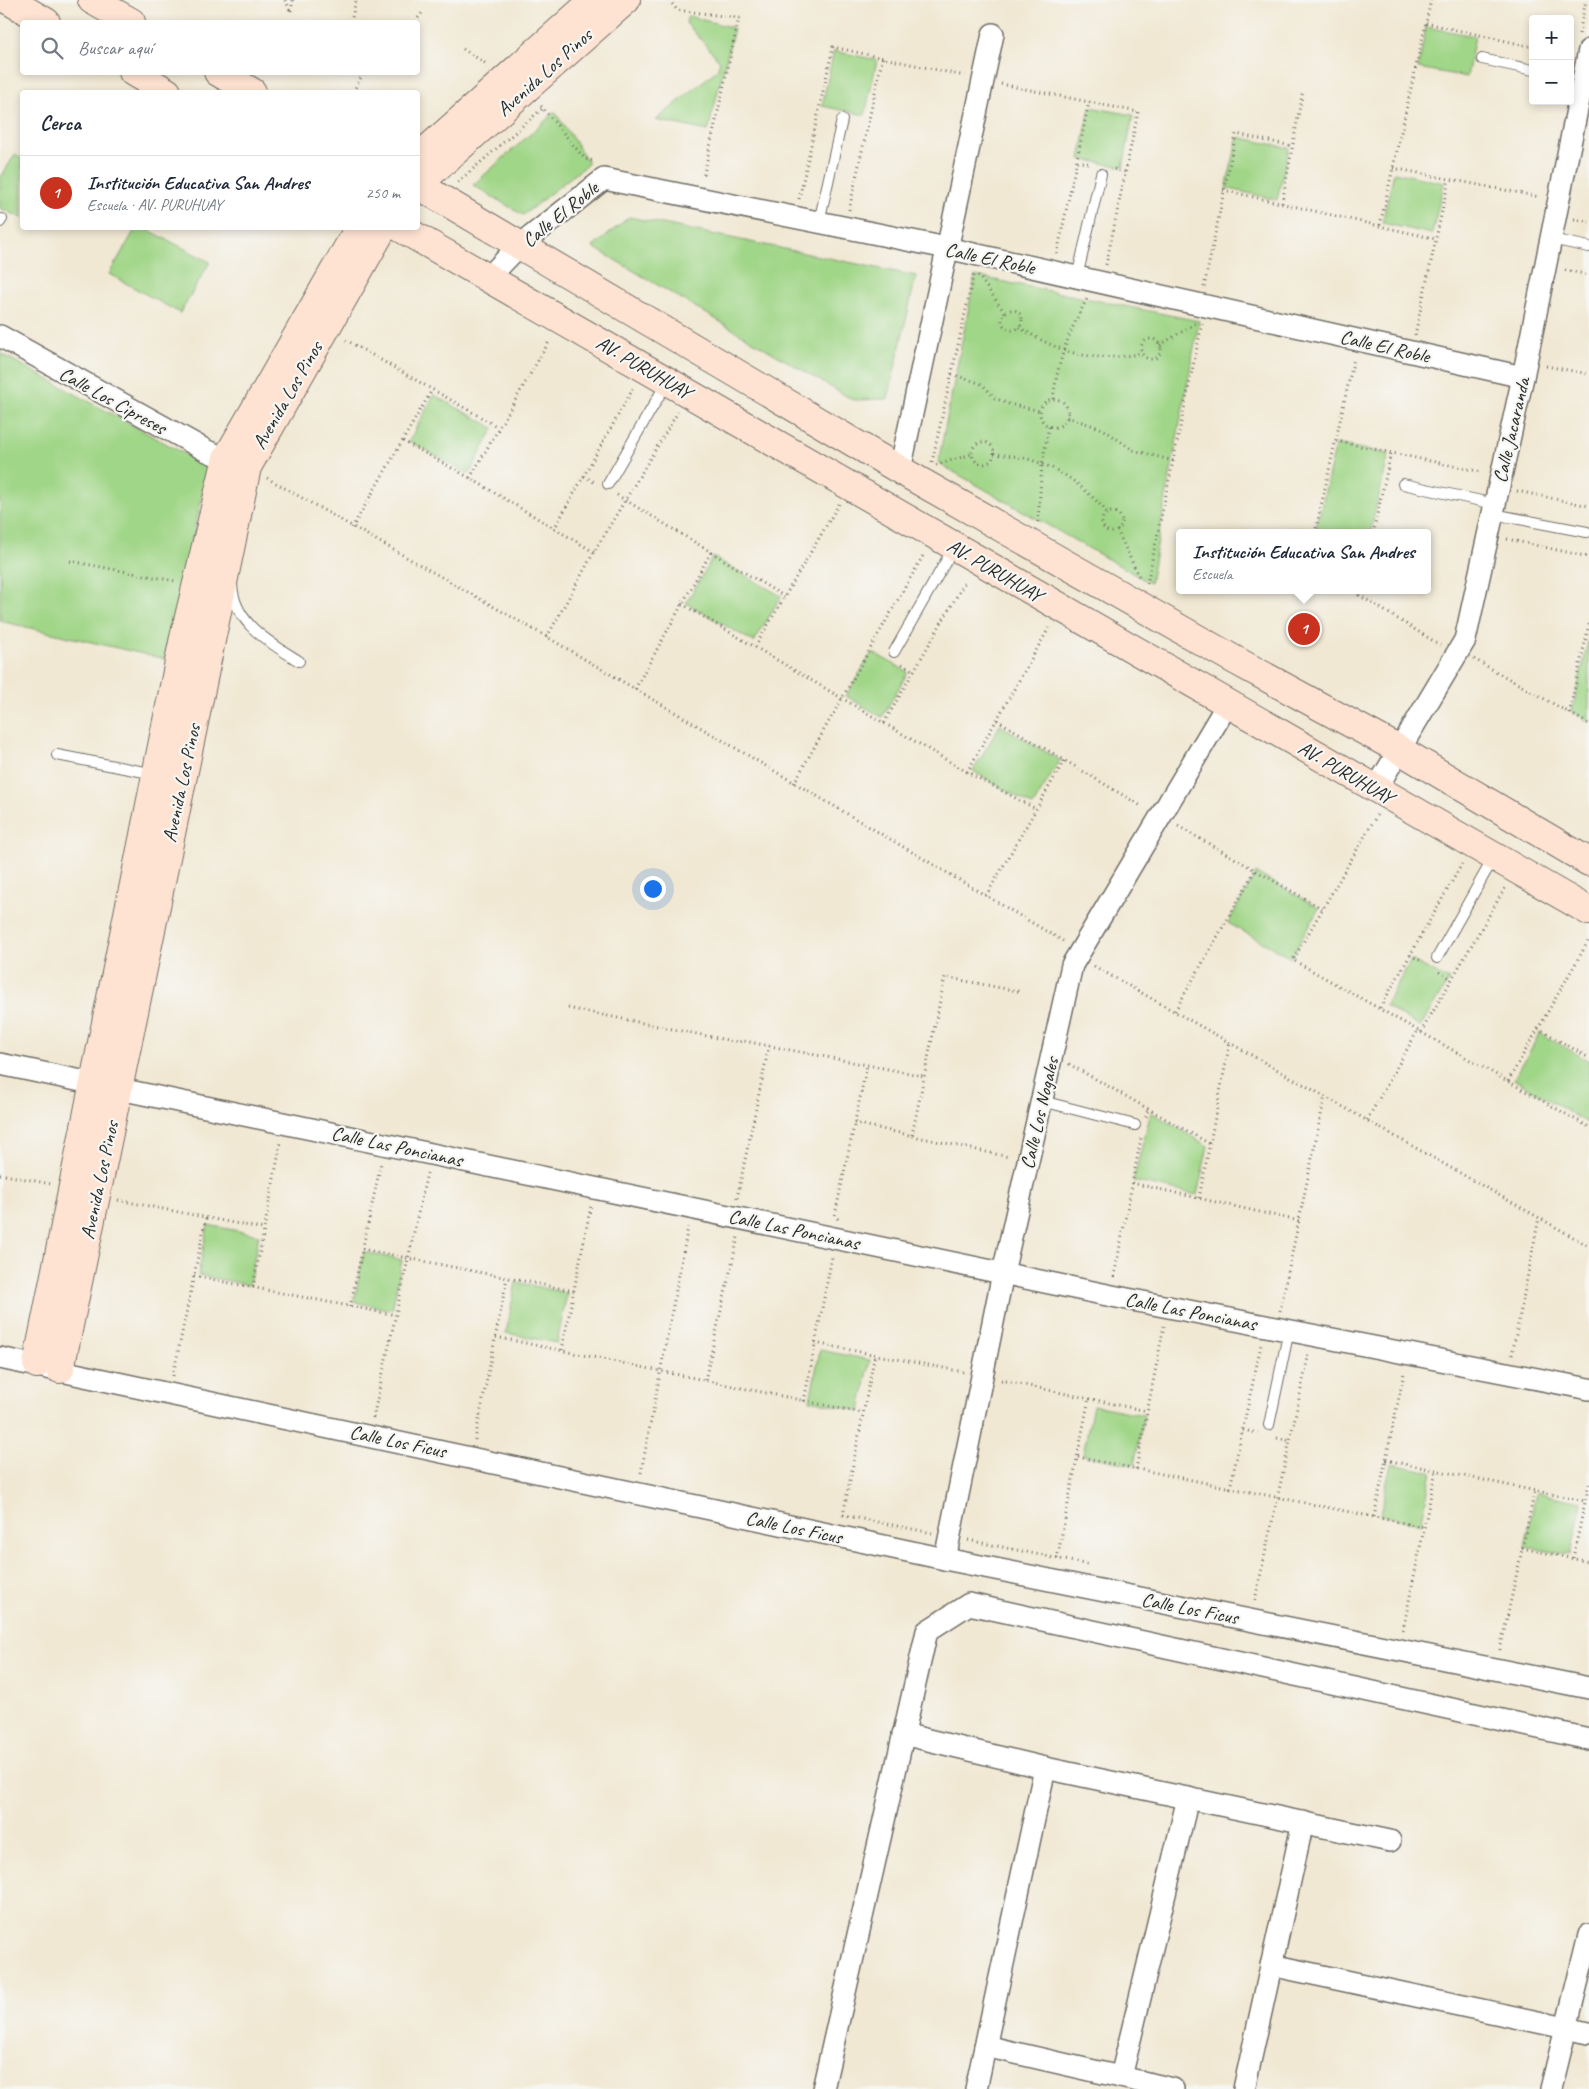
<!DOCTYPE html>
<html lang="es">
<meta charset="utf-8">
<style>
body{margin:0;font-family:Caveat,sans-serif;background:#f2f2f3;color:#1f2937}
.controls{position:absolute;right:15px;top:15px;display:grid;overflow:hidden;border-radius:5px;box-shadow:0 2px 8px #0003}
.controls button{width:45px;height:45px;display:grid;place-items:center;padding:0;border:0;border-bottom:1px solid #e0e1e3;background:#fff;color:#1f2937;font:25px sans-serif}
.you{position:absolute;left:652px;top:888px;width:18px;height:18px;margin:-12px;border:4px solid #fff;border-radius:50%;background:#1a73e8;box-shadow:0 0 0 8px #1a73e833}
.badge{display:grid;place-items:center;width:32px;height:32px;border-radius:50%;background:#c8321e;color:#fff;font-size:16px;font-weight:700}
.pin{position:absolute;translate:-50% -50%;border:2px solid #fff;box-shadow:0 1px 5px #0006}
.popup{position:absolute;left:1176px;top:529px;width:255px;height:65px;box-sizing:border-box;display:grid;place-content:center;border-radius:5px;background:#fff;filter:drop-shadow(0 1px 4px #0005);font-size:16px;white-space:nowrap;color:#747a83}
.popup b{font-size:19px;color:#1f2937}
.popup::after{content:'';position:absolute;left:50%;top:100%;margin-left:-10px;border:10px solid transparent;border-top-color:#fff}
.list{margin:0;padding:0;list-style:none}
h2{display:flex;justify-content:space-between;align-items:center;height:65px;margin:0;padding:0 20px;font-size:21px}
h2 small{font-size:16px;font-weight:400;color:#747a83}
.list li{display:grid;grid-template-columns:32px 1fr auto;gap:15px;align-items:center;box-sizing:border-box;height:75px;padding:0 20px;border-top:1px solid #e0e1e3}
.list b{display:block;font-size:19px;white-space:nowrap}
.list p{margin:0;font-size:16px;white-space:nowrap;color:#747a83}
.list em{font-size:16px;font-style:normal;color:#747a83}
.icon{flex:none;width:28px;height:28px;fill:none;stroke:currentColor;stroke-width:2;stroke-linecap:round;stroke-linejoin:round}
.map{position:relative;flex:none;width:1589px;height:2089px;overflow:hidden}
.search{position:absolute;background:#fff;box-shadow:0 2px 8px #0003;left:20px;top:20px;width:400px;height:55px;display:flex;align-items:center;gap:12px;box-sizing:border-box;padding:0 18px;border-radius:5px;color:#747a83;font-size:19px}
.panel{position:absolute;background:#fff;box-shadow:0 2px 8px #0003;left:20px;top:90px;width:400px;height:140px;border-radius:5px}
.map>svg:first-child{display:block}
.green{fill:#a0d687;stroke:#668059}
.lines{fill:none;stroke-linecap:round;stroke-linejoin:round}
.lane-casing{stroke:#706d66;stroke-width:12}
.street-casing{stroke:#706d66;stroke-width:24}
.secondary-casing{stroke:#706d66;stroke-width:30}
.path{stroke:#706d66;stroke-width:3;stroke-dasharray:1 4;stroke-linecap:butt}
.lane{stroke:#fff;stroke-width:10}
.street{stroke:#fff;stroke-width:21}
.secondary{stroke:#fee3d2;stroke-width:28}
.labels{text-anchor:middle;stroke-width:4.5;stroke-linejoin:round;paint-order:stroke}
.street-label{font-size:20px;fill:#2b2b2b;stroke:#f6f6f2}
</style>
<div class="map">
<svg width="1589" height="2089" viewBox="0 0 1589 2089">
<rect width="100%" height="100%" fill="#f6f6f2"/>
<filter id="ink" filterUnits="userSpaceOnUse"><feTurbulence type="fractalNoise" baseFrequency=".02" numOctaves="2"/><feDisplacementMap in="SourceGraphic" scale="10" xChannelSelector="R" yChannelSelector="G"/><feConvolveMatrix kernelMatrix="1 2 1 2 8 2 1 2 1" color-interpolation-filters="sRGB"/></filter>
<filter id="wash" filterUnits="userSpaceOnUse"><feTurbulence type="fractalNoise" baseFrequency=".0096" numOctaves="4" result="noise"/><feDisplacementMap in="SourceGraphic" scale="20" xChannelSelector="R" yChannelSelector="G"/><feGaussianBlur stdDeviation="1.12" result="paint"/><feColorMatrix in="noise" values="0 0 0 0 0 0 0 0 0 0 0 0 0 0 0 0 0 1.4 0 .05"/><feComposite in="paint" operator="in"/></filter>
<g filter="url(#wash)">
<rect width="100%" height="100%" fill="#f1e8d3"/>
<g class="green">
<path d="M688,16L734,28L708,131L656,120L717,70L720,61L686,23Z"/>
<path d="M1426,27L1475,36L1467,77L1418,68Z"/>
<path d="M834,51L877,60L865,115L822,106Z"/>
<path d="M1090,107L1133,115L1123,167L1080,159Z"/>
<path d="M555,112L589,163L523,215L473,185Z"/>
<path d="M1238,137L1289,148L1277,200L1226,188Z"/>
<path d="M15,154L22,159V218L0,208V179Z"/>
<path d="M1394,172L1444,183L1432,234L1382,223Z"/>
<path d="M629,217L916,276L888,399L853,400L593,247Z"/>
<path d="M136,228H145L210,262L180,313L109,274Z"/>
<path d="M975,276L1199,321L1150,583L938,463Z"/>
<path d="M0,353L209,467L165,659L0,621Z"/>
<path d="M434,395L494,428L469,474L409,441Z"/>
<path d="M1336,444L1389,454L1370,533H1315Z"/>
<path d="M713,557L781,596L754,642L686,603Z"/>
<path d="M1589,638V722L1572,711Z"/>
<path d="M872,652L908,672L882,717L846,696Z"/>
<path d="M1000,725L1060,760L1033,806L973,771Z"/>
<path d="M1256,873L1319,908L1291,958L1228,923Z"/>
<path d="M1411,960L1449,980L1420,1027L1385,1006Z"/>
<path d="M1540,1033L1589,1061V1124L1514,1079Z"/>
<path d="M1151,1112L1208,1146L1197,1195L1133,1181Z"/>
<path d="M208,1225L259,1235L249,1285L198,1275Z"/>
<path d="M364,1252L402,1260L392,1310L354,1302Z"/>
<path d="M516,1282L567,1293L557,1343L506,1333Z"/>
<path d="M820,1350L870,1360L860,1411L810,1400Z"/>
<path d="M1093,1405L1144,1415L1134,1465L1083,1455Z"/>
<path d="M1391,1464L1432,1472L1421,1524L1380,1515Z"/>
<path d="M1536,1493L1582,1502L1571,1555L1525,1547Z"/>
</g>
</g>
<g filter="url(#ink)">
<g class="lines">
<g class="lane-casing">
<g id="lane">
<path d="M1482,59L1533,70"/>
<path d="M0,222L2,219"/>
<path d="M819,222L842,120"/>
<path d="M1551,239L1589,247"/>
<path d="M1077,277L1101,174"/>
<path d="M608,484L667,382"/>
<path d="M1403,484L1495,504"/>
<path d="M1493,514L1587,532"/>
<path d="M232,583C233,623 269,642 299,661"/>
<path d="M894,652L954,547"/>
<path d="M57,755L155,774"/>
<path d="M1437,958L1494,857"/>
<path d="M1042,1101L1135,1125"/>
<path d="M1269,1425L1289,1330"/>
</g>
</g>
<g class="street-casing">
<g id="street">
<path d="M488,278L519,246L604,179L947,248L1523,377"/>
<path d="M0,336L207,451L239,464"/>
<path d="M900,470L993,34"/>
<path d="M1376,789L1465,640L1523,377L1589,50"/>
<path d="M0,1064L1112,1296L1589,1389"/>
<path d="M0,1358L945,1559L1589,1688"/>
<path d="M945,1559L1003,1273L1072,965L1228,703"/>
<path d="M903,1734L1045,1768L1390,1841"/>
<path d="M1271,1965L1589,2033"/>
<path d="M985,2046L1173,2089"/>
<path d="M1121,2077L1188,1798"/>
<path d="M823,2089L927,1631L969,1604L1589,1739"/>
<path d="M976,2089L1045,1768"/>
<path d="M1244,2089L1303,1822"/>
<path d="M1551,2089L1589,1935"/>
</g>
</g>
<g class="secondary-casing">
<g id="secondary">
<path d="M8,0L46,22"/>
<path d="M92,0L131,22"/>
<path d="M133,72L167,92"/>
<path d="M218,72L252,92"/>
<path d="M418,158L594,0"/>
<path d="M418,184L626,0"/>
<path d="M418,185L900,470L1233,659L1398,749L1589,862"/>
<path d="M401,228L1589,911"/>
<path d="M37,1364L183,642L227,458L359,228"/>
<path d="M60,1369L247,467L383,228"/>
</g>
</g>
<g class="path">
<path d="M285,0L291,12"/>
<path d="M669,0L677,10L739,18L703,178"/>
<path d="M291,11L293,0"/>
<path d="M351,22L356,0"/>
<path d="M415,22L422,13"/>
<path d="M1426,23L1533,47"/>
<path d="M1579,34L1586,0"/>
<path d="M463,49L488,65"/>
<path d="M1001,84L1138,112L1106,265"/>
<path d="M353,92L364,72"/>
<path d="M541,106L585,159L594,161"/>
<path d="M1077,161L1091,164"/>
<path d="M1393,168L1540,197"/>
<path d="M1114,169L1125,172"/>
<path d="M458,182L543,108"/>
<path d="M1223,190L1436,239"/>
<path d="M799,199L833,47L965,76"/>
<path d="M1282,203L1303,90"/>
<path d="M849,210L883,56"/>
<path d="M1574,219L1589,222"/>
<path d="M1380,225L1431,0"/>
<path d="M1057,254L1089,102"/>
<path d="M1565,270L1589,275"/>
<path d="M978,275L1005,313"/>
<path d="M1204,287L1236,134L1292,146"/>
<circle cx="1012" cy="320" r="10"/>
<path d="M1019,327C1060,353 1093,364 1142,353"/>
<path d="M1415,335L1449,179"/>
<circle cx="1151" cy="349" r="10"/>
<path d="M346,340L498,427"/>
<path d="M1160,345L1196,323"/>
<path d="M1546,366L1589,374"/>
<path d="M952,374L982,384L995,398L1009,404L1040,411"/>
<path d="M1053,399C1058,361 1068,333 1087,299"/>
<circle cx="1054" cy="413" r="14"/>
<path d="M1067,417L1103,429L1133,450L1174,461"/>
<path d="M403,441L470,478L594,552"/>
<path d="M1336,441L1482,472"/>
<circle cx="983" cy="453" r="11"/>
<path d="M994,454C1045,457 1074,476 1108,513"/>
<path d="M932,462L974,273"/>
<path d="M936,465L972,454"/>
<path d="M584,476L594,482"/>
<path d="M267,478L547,637L1063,941"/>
<path d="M470,478L550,340"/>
<path d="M1517,491L1589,506"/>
<path d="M617,495L785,597"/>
<circle cx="1112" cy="522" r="10"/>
<path d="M1038,522L1042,464L1049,426"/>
<path d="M352,528L432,390"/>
<path d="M554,529L634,387"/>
<path d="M1117,530L1140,579"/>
<path d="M1315,533L1354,358"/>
<path d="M1373,533L1391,453"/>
<path d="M1507,539L1589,557"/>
<path d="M70,561L175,581"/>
<path d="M1147,584L1202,324"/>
<path d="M1360,590L1359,595L1440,645"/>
<path d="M682,604L967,772L1036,809"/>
<path d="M547,637L594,552L678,412"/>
<path d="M755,647L839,504"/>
<path d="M1474,659L1589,724"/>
<path d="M902,664L914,671"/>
<path d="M635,689L711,552"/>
<path d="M1569,713L1589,624"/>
<path d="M997,720L1143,807"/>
<path d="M884,723L966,580"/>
<path d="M967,772L1050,626"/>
<path d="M794,783L924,554"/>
<path d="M1377,815L1293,960L1589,1127"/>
<path d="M1178,826L1323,909"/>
<path d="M986,896L1065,759"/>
<path d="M1410,955L1423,962"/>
<path d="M1094,966L1589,1246"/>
<path d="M1439,972L1452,979"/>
<path d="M568,1008L737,1042L744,1041L924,1076"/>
<path d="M1380,1008L1462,864"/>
<path d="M1175,1011L1256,869"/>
<path d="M1538,1028L1589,1058"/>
<path d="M1421,1032L1505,888"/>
<path d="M1069,1064L1210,1144"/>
<path d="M1508,1081L1589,940"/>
<path d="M1146,1117L1148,1108"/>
<path d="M1367,1120L1418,1030"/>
<path d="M854,1123L1009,1157"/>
<path d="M912,1135L945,977L1022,992"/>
<path d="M0,1174L51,1184"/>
<path d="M1132,1183L1299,1221"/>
<path d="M737,1198L769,1046"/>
<path d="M1199,1198L1230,1042"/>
<path d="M118,1200L264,1229"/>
<path d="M838,1219L835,1215L867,1065"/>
<path d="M362,1249L574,1291"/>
<path d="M194,1276L395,1315"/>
<path d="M1114,1277L1141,1138"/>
<path d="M253,1287L281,1142"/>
<path d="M350,1307L381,1163"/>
<path d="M1280,1311L1325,1096"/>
<path d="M496,1337L863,1413"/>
<path d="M815,1343L964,1372"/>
<path d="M562,1350L591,1205"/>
<path d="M1512,1355L1539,1218"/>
<path d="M173,1376L206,1218"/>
<path d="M705,1380L738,1237"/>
<path d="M1001,1380L1147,1411"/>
<path d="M804,1401L832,1257"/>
<path d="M373,1418L427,1173"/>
<path d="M1243,1430L1258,1433"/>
<path d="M1277,1438L1291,1441"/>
<path d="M475,1440L507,1278"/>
<path d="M1078,1457L1424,1527"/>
<path d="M1386,1460L1585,1501"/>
<path d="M1136,1469L1164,1326"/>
<path d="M641,1473L688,1227"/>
<path d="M1230,1488L1261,1345"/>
<path d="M843,1515L932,1533"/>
<path d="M843,1515L875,1354"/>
<path d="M1374,1517L1404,1373"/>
<path d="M968,1540L1089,1565"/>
<path d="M1522,1548L1589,1562"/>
<path d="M1573,1558L1589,1484"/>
<path d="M1057,1559L1089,1398"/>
<path d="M1255,1600L1309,1353"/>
<path d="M1403,1630L1436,1470"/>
<path d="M1500,1650L1535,1490"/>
</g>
<use href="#lane" class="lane"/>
<use href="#street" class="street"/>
<use href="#secondary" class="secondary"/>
</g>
</g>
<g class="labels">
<g class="street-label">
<text transform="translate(544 72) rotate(-42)" y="7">Avenida Los Pinos</text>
<text transform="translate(560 214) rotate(-39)" y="7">Calle El Roble</text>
<text transform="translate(990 258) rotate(12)" y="7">Calle El Roble</text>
<text transform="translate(1385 346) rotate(13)" y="7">Calle El Roble</text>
<text transform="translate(644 367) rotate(30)" y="7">AV. PURUHUAY</text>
<text transform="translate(287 395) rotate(-60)" y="7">Avenida Los Pinos</text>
<text transform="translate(113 400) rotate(29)" y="7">Calle Los Cipreses</text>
<text transform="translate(1511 430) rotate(-77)" y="7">Calle Jacaranda</text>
<text transform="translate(995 570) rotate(30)" y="7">AV. PURUHUAY</text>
<text transform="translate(1346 772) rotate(30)" y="7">AV. PURUHUAY</text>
<text transform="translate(181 783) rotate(-78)" y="7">Avenida Los Pinos</text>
<text transform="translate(1039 1113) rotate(-77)" y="7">Calle Los Nogales</text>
<text transform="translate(397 1146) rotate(12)" y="7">Calle Las Poncianas</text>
<text transform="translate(99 1180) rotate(-78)" y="7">Avenida Los Pinos</text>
<text transform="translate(794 1229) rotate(12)" y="7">Calle Las Poncianas</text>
<text transform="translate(1191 1311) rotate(11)" y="7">Calle Las Poncianas</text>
<text transform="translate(398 1441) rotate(12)" y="7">Calle Los Ficus</text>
<text transform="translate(794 1527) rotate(12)" y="7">Calle Los Ficus</text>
<text transform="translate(1190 1608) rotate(11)" y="7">Calle Los Ficus</text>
</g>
</g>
</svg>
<div class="controls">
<button>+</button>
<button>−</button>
</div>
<div class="you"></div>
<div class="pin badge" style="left:1304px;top:629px">1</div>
<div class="popup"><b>Institución Educativa San Andres</b>Escuela</div>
<div class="search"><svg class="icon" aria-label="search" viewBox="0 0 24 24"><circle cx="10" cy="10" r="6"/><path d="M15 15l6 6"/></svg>Buscar aquí</div>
<section class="panel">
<h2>Cerca<small></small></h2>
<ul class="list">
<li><span class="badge">1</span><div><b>Institución Educativa San Andres</b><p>Escuela · AV. PURUHUAY</p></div><em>250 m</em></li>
</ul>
</section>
</div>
